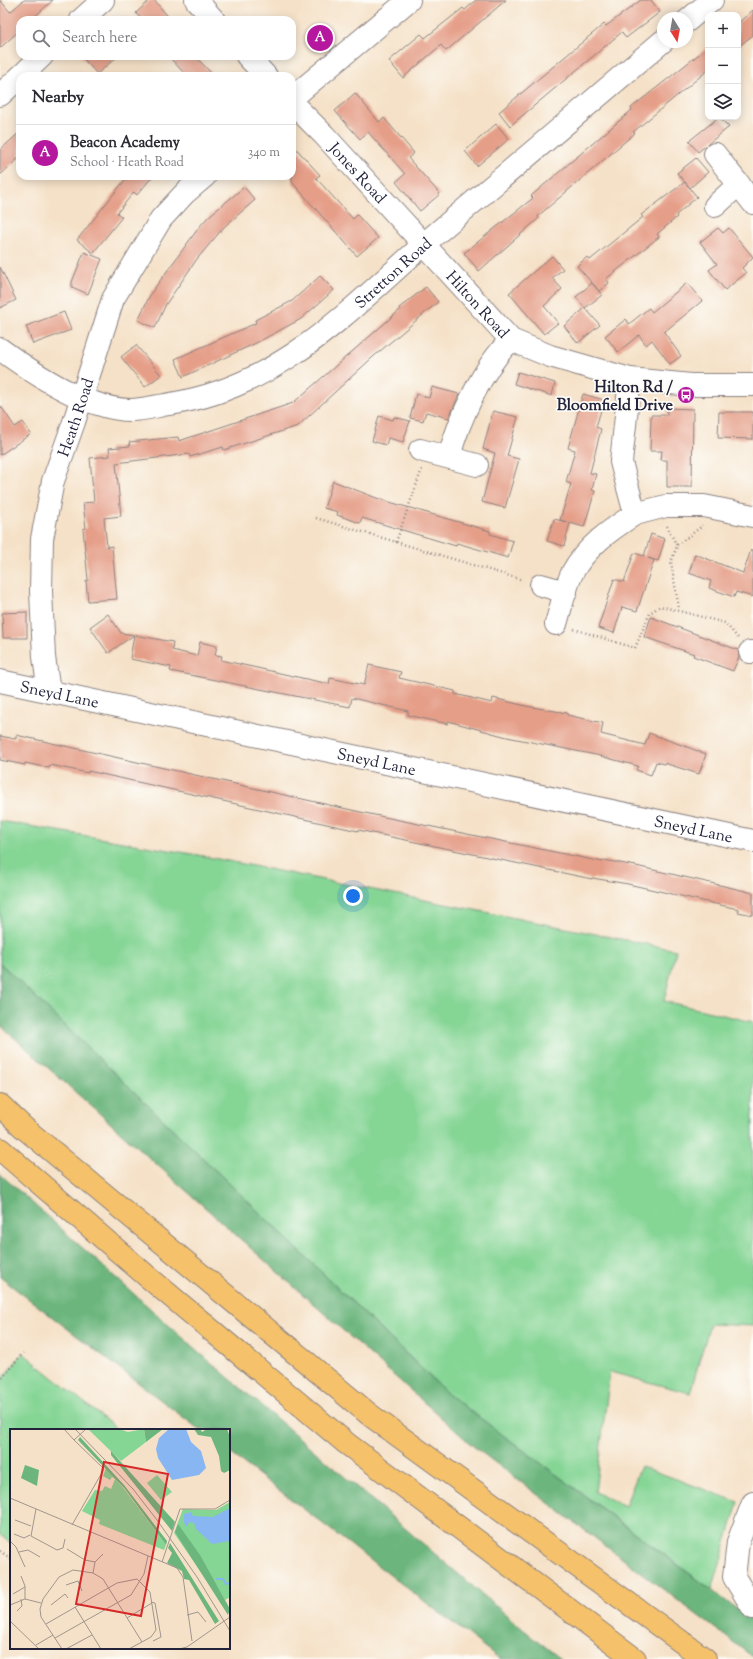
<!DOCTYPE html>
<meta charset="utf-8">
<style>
body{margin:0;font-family:"Sorts Mill Goudy",serif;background:#f2f2f3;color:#2b2b33}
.controls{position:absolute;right:12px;top:12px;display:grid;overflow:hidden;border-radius:8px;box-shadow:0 2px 10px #0003}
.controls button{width:36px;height:36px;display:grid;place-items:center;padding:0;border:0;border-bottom:1px solid #e1e1e2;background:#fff;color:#2b2b33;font:20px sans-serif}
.compass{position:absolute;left:657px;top:12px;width:36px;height:36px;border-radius:50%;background:#fff;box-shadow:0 2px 10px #0003;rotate:169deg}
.you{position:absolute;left:353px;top:896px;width:14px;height:14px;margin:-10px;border:3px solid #fff;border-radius:50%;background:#1a73e8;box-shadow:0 0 0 6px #1a73e833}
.badge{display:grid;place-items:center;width:26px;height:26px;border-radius:50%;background:#b5179e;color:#fff;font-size:13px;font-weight:700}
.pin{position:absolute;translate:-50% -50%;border:2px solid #fff;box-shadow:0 1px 4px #0006}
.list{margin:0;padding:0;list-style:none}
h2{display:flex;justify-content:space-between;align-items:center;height:52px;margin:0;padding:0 16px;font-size:17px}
h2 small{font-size:13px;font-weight:400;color:#7c7c81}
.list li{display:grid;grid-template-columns:26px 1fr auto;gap:12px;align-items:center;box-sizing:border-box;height:56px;padding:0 16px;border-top:1px solid #e1e1e2}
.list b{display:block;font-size:15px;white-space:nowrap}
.list p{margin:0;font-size:13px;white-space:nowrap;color:#7c7c81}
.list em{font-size:13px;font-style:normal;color:#7c7c81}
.icon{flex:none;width:22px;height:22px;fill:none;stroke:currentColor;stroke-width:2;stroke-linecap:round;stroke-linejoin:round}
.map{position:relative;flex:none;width:753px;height:1659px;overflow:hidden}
.search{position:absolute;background:#fff;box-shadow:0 2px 10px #0003;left:16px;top:16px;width:280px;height:44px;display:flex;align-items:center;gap:10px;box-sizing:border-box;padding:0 14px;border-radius:12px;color:#7c7c81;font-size:15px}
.panel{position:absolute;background:#fff;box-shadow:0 2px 10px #0003;left:16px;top:72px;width:280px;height:108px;border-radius:12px}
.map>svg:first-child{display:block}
.green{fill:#85d595;stroke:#547c68}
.forest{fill:#6cb67e;stroke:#476c5c}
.building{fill:#e59e88}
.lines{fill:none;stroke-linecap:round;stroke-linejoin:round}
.minor-casing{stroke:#8c8281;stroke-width:24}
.highway-casing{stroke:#8c8281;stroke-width:24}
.path{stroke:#8c8281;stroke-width:2.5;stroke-dasharray:1 3;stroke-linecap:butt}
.minor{stroke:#fff;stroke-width:22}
.highway{stroke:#f5c16b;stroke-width:22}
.labels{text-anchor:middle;stroke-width:3.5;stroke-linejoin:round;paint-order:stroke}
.street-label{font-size:16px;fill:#22223b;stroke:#fdfcf7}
.poi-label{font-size:16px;font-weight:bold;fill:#22223b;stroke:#fdfcf7;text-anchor:end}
.inset-river{fill:none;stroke:#87b6f2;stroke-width:2}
.inset-road{fill:none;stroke:#a1958f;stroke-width:1}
.view{fill:#d62828;fill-opacity:0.15;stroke:#d62828;stroke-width:2}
.inset-edge{fill:none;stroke:#22223b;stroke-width:2}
</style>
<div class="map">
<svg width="753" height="1659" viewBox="0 0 753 1659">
<rect width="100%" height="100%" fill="#fdfcf7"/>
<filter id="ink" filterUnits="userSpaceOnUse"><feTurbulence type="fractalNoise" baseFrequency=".025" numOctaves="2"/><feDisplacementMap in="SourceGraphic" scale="8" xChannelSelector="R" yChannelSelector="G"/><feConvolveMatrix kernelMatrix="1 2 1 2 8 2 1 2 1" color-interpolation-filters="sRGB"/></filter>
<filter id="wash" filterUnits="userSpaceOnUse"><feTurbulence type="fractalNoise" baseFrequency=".012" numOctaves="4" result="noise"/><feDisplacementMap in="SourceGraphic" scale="16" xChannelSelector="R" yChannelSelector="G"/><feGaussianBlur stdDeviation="0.9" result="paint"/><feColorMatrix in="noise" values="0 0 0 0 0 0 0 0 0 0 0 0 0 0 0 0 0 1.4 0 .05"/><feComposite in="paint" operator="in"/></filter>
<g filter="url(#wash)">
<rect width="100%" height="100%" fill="#f5e1c7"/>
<g class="green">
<path d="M0,821L198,855L676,950L664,1001L753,1022V1326L710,1324L690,1393L610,1372L595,1492L625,1506L641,1466L738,1502L712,1590L449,1395L0,963Z"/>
<path d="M23,1353L118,1430H11V1543L0,1534V1381Z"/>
</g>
<g class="forest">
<path d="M0,963L449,1395L753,1621V1657L473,1446L0,1025Z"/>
<path d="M0,1174L201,1354L524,1630L561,1659H500L229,1452V1430H200L0,1277Z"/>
</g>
<g id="blocks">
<g class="building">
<path d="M0,0L10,12L24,0H53L31,20H20V30L0,48Z"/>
<path d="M150,0H154L171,20H142L136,13Z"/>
<path d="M476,0H506L446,51L441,45L403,78L389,61L421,34L425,38L463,8L465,10Z"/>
<path d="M641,0H651L660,12L626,38L622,32L510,126L499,112L604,24L606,26Z"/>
<path d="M753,10V35L738,47V23Z"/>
<path d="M708,47V70L633,132L635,133L538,216L539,218L479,271L464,253L533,198L531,196L632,110L631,108Z"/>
<path d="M81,56H118L97,74Z"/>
<path d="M168,56H195L214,76H187Z"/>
<path d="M355,93L379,122L384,118L414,153L408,158L440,194L420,211L396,182L405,174L368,132L360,139L335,111Z"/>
<path d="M719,117L729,127L698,152L689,141Z"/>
<path d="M496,124L509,139L477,166L465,151Z"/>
<path d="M20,132V157L0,175V150Z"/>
<path d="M292,144L320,175L316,178L353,219L357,215L378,238L357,256L292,182Z"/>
<path d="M696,158L708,172L690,188L677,173Z"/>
<path d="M128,176H153L137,195L134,192L117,213L122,217L93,253L77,240Z"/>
<path d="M685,182L697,197L676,215L677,217L657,234L659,237L606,279L609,283L599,291L577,266L587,257L590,260L643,217L641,215Z"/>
<path d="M244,187L255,200L224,227L197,259L166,304L155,328L138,320L151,293L200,226L208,217Z"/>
<path d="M718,228L723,233L729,228L753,257L742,268L746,273L725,290L709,270L717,264L700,242Z"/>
<path d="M84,252L102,259L88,294L72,287V282Z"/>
<path d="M552,256L563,269L552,278L562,289L544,306L558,323L544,334L509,293Z"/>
<path d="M0,267L16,300L0,308Z"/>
<path d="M320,276L334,290L301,319L256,343L183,377L175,359L256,323L255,320L292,301Z"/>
<path d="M592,283L602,295L585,308L576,297Z"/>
<path d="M687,283L702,301L664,332L681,356L670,364L652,340L646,345L639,335L618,352L605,336L626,319L629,324L649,308L652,312Z"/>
<path d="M426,287L438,302L373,357L298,426L224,450L223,447L190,457L189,454L116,463L121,516L104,518L107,547L112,546L117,599L88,601L86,581L88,580L83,529L86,528L83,503L94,502L90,458L110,456L109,448L130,446L129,442L178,437L179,441L293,403L400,310L399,308Z"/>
<path d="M585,308L600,325L578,343L564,326Z"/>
<path d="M64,312L71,330L33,344L26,326Z"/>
<path d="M136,345L161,375L145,387L121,357Z"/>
<path d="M518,372L555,383L552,396L514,384Z"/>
<path d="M432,387L459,394L449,418L426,412L423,421L410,418L416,394L429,398Z"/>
<path d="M583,394L604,400L596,427L601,429L590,473L596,474L592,490L595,491L584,527L570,523L564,546L547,541L554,519L567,522L560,520L571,484L566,482L575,450L568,448Z"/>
<path d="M0,405L15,427L23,422L31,434L0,455Z"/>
<path d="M667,408L693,409L692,487H667V460H661L662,451H650L651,415H667Z"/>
<path d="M493,411L518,417L507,456L519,459L505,508L482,502L495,453L483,449Z"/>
<path d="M719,412H753V439L718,438Z"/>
<path d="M379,416L393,420L394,417L410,421L403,442L388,438L386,445L372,441Z"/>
<path d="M333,481L379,499L490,531V534L513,541L508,558L457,543L456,546L362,518L360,523L337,515L338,512L324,508Z"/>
<path d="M651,534L665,539L658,561L648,558L654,560L637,611L622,607L614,633L598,628L614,579L624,582L634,553L644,556Z"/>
<path d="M751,550H753V597L736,592L734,597L709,588L711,581L689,573L695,554L743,573Z"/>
<path d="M27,612V638H3L2,613Z"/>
<path d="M108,614L121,633L134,635L108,653L90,627Z"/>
<path d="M651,617L738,650L739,657L733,671L693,656L694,654L644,637Z"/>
<path d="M134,635L173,642L172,650L197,656L200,642L217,646L215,655L222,656L221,660L329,684L330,678L364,685L369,665L401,672L399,678L455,691V694L492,703L493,698L526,706L567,713V715L603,723L601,734L645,745L649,733L706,754L699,774L664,763V764L656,762L651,775L636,770L638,766L596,755L507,737L448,721V724L408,715V711L352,698L350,707L170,671L171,667L130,659Z"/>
<path d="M16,735L365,813L603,862L604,860L636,866L737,889L753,893V915L738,912V909L628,884L592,878V879L358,830V831L88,771V773L50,765L49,768L25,763V765L0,760V736L16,739Z"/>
</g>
</g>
</g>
<g filter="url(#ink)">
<use href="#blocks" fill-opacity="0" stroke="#8c8281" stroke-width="1"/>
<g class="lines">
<g class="minor-casing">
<g id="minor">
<path d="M196,0L214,20"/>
<path d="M81,20L103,0"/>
<path d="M687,21L712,0"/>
<path d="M247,56L266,76"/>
<path d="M21,76L42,56"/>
<path d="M0,95L20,77"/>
<path d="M292,98L409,0"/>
<path id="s1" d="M292,103L324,135L511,340L550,356L630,379L691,385H753"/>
<path d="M715,154L753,203"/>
<path d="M715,206L739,184"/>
<path id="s2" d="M0,349C34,374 87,409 130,410C143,410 157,406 170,404C288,386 358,299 444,227C517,165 590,103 663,41"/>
<path d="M420,450L477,465"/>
<path d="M449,457C459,419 483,367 511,340"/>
<path d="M635,514L666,506H704L753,516"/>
<path d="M541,585L566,592"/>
<path d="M556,624C561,607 565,589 572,573C586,547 610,530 635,514L621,462L630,379"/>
<path d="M750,652H753"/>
<path id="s3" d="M0,681L753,841"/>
<path id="s4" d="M49,692L44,657L41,591L42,539L53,481L74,422L113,299L161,219L185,193L205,176"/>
<path d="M753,1503L738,1542L734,1577L753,1608"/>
</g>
</g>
<g class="highway-casing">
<g id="highway">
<path d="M0,1105L23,1127L370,1415L705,1659"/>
<path d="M0,1149L148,1277L346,1443L635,1659"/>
</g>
</g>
<g class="path">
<path d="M316,518L523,580"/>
<path d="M667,526L677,546L671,562L679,609"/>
<path d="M396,542L422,469"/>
<path d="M677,545L701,527L702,525"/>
<path d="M574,629L635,648L650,613L660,606L725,623L738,638"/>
<path d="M0,1381L23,1353"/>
<path d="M0,1551L11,1559"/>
</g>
<use href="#minor" class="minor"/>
<use href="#highway" class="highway"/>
</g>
</g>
<defs>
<g id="bus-disc" transform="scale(0.9)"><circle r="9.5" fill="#b5179e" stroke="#fdfcf7"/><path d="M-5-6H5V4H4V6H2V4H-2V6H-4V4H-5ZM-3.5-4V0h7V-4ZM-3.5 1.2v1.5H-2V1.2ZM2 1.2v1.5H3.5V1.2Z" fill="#fff"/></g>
</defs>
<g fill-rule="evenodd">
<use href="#bus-disc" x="686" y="395"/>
</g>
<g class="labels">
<g class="street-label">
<text dy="6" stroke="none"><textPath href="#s1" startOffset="96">Jones Road</textPath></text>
<text dy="6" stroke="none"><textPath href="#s2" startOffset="449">Stretton Road</textPath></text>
<text dy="6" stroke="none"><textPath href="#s1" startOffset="274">Hilton Road</textPath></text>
<text dy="6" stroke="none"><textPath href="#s4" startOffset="280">Heath Road</textPath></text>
<text dy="6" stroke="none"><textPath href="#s3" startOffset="61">Sneyd Lane</textPath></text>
<text dy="6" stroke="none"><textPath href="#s3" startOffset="385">Sneyd Lane</textPath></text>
<text dy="6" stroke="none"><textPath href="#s3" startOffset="709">Sneyd Lane</textPath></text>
</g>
<g class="poi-label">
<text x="673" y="392">Hilton Rd /<tspan x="673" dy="18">Bloomfield Drive</tspan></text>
</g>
</g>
<g transform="translate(10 1429)">
<rect width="220" height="220" fill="#f5e1c7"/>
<path d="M109,0L118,3L134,0L136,13L111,32L79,1ZM96,39L115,61L156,116L154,121L89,95L90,91L72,82L85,61L92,62L95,57L101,60L105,50L102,48L100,51L93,47ZM147,46L162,63L151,71L137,54ZM220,73V168L215,171L204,152H197L164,104L173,80L206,81Z" fill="#85d595"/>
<path d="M134,0H153L136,13ZM184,0H190L192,3L197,0H217L220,8V41L214,44L211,42L209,27L201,8L188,6ZM70,8L114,56L157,112L156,116L115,60L68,11ZM101,22L165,93L162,102L101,26ZM15,36L29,41L27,57L11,49ZM168,95L190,126L220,180L218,186L165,103ZM160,114L209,192L205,195L179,151L174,150L172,142L157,134L162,124L158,119Z" fill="#6cb67e"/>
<path d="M159,0H176L181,13L191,22L196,39L189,46L162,51L157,43L148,29L146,20L149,9ZM220,79V112L202,115L186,100L184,94L179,93L177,98L174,94V85L181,83L183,87L203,88Z" fill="#87b6f2"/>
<path class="inset-river" d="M206,150H213L216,155L220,154"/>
<path class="inset-road" d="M54,0L64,11M65,0L123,60L147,91L187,148L220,202M0,69L167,139L173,148L182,212M26,80L21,107L47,121L53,119L55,110M5,91L21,97M62,96L94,40L64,11L76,0M4,105L14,109L20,106M0,112L6,118L15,138M57,120L75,131L85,133M9,123L18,121L30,128M152,133L170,80H205L220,71M83,144L85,133L93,125M11,147L15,157V170M56,156L68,152L72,162M3,165L15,158M141,173L145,174L151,208L143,212M0,176L15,170L31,174M41,176L55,165L58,169M65,178L91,220M7,182L12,177L11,170M177,186L188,183L196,193M117,189L142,174M0,192L29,220M36,195L107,154L127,150L140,163L146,201L141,208L119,220M45,209L121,166L134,145L138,127M26,216L43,206M52,220L31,188L30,180L33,170L49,148L63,141L83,144L93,150L132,213M56,220L82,206M169,220L177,218L220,188"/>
<path class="view" d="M94,33L158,45L131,187L66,175Z"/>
<rect width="220" height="220" class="inset-edge"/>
</g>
</svg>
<div class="controls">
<button>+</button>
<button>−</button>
<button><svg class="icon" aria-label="layers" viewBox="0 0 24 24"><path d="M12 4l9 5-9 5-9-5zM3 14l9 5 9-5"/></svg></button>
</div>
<svg class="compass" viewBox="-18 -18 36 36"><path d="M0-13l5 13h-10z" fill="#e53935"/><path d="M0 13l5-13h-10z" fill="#7c7c81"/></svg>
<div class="you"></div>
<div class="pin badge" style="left:320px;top:38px">A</div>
<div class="search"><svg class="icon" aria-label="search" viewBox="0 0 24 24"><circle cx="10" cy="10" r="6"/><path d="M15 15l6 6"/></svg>Search here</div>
<section class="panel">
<h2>Nearby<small></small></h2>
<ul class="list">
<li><span class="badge">A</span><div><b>Beacon Academy</b><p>School · Heath Road</p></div><em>340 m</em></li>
</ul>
</section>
</div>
